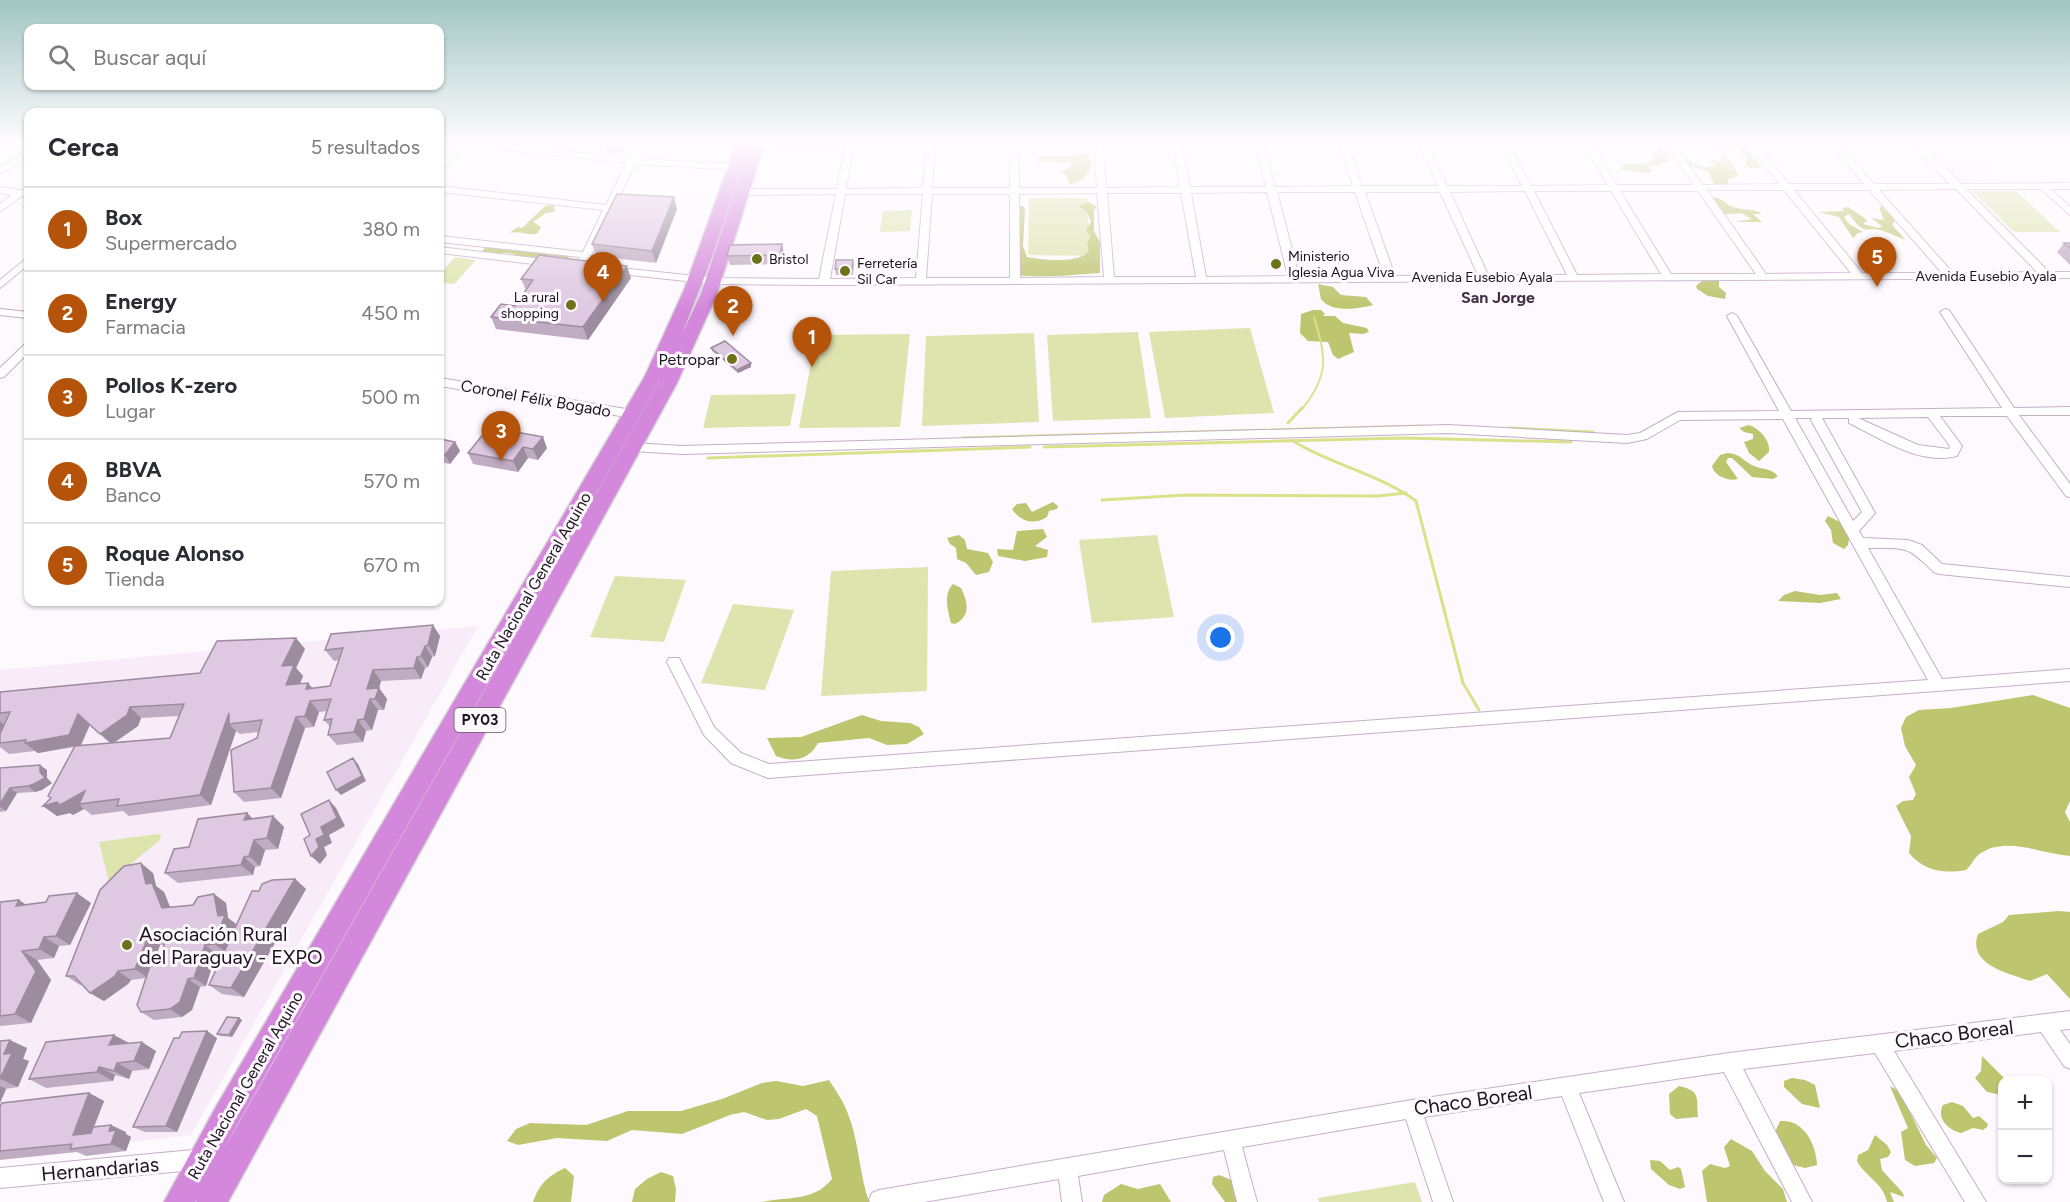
<!DOCTYPE html>
<html lang="es">
<meta charset="utf-8">
<style>
body{margin:0;font-family:Figtree,sans-serif;background:#f2f2f3;color:#2b2b33}
.controls{position:absolute;right:18px;bottom:18px;display:grid;overflow:hidden;border-radius:12px;box-shadow:0 2px 4px #0004}
.controls button{width:54px;height:54px;display:grid;place-items:center;padding:0;border:0;border-bottom:2px solid #e1e1e2;background:#fff;color:#2b2b33;font:30px sans-serif}
.you{position:absolute;left:1221px;top:638px;width:21px;height:21px;margin:-15px;border:4px solid #fff;border-radius:50%;background:#1a73e8;box-shadow:0 0 0 9px #1a73e833}
.badge{display:grid;place-items:center;width:39px;height:39px;border-radius:50%;background:#b45309;color:#fff;font-size:20px;font-weight:700}
.pin{position:absolute;translate:-50% -50px;filter:drop-shadow(0 2px 3px #0008)}
.pin::after{content:'';position:absolute;top:32px;width:21px;height:18px;background:inherit;clip-path:polygon(0 0,100% 0,50% 100%)}
.list{margin:0;padding:0;list-style:none}
h2{display:flex;justify-content:space-between;align-items:center;height:78px;margin:0;padding:0 24px;font-size:26px}
h2 small{font-size:20px;font-weight:400;color:#7c7c81}
.list li{display:grid;grid-template-columns:39px 1fr auto;gap:18px;align-items:center;box-sizing:border-box;height:84px;padding:0 24px;border-top:2px solid #e1e1e2}
.list b{display:block;font-size:22px;white-space:nowrap}
.list p{margin:0;font-size:20px;white-space:nowrap;color:#7c7c81}
.list em{font-size:20px;font-style:normal;color:#7c7c81}
.icon{flex:none;width:33px;height:33px;fill:none;stroke:currentColor;stroke-width:2;stroke-linecap:round;stroke-linejoin:round}
.map{position:relative;flex:none;width:2070px;height:1202px;overflow:hidden}
.search{position:absolute;background:#fff;box-shadow:0 2px 4px #0004;left:24px;top:24px;width:420px;height:66px;display:flex;align-items:center;gap:15px;box-sizing:border-box;padding:0 21px;border-radius:12px;color:#7c7c81;font-size:22px}
.panel{position:absolute;background:#fff;box-shadow:0 2px 4px #0004;left:24px;top:108px;width:420px;height:498px;border-radius:12px}
.map>svg:first-child{display:block}
.built{fill:#f8ecf8}
.green{fill:#dee4ae}
.forest{fill:#bdc56e}
.lines{fill:none;stroke-linecap:round;stroke-linejoin:round}
.stream-far1{stroke:#d9e289;stroke-width:2}
.stream{stroke:#d9e289;stroke-width:3}
.minor-casing{stroke:#c5afc7;stroke-width:2}
.highway-casing{stroke:#d6d5d6;stroke-width:3}
.minor{fill:#fff;fill-rule:evenodd}
.highway{fill:#d488db;fill-rule:evenodd}
.wall{fill:#c0acc2;fill-rule:evenodd}
.shaded-wall{fill:#9c8c9e}
.building{fill:#dfc8e1;stroke:#9c8c9e;stroke-width:1.5}
.poi-dot{fill:#6c7219;stroke:#fef9fe;stroke-width:2}
.labels{text-anchor:middle;stroke-width:6;stroke-linejoin:round;paint-order:stroke}
.far-poi-label{font-size:14px;fill:#1c141d;stroke:#fef9fe;text-anchor:start}
.far-street-label{font-size:14px;fill:#1c141d;stroke:#fef9fe}
.shield{fill:#fef9fe;stroke:#605960;stroke-width:1.5}
.shield-label{font-size:15px;font-weight:bold;fill:#1c141d}
.far-quarter-label{font-size:16px;font-weight:bold;fill:#422f43;stroke:#fef9fe}
.poi-label{font-size:16px;fill:#1c141d;stroke:#fef9fe;text-anchor:end}
.street-label{font-size:16px;fill:#1c141d;stroke:#fef9fe}
.near-poi-label{font-size:20px;fill:#1c141d;stroke:#fef9fe;text-anchor:start}
.near-street-label{font-size:20px;fill:#1c141d;stroke:#fef9fe}
</style>
<div class="map">
<svg width="2070" height="1202" viewBox="0 0 2070 1202">
<rect width="100%" height="100%" fill="#fef9fe"/>
<g class="built">
<path d="M1941,163L1990,164L1995,169H1959L1971,182H1959Z"/>
<path d="M478,626L191,1135L0,1158V670Z"/>
</g>
<g class="green">
<path d="M1972,191H2016L2060,232H2014Z"/>
<path d="M1029,198H1087L1090,256L1028,255Z"/>
<path d="M912,210L910,231L880,232L883,211Z"/>
<path d="M455,257L476,260L454,284L440,282V274Z"/>
<path d="M1250,328L1274,413L1165,418L1149,332Z"/>
<path d="M1138,332L1151,418L1053,421L1047,335Z"/>
<path d="M1034,333L1039,422L922,426L926,336Z"/>
<path d="M910,334L900,427L799,428L816,335Z"/>
<path d="M796,394L790,426L703,428L711,395Z"/>
<path d="M1157,535L1174,617L1092,623L1079,540Z"/>
<path d="M928,567L927,691L821,696L831,571Z"/>
<path d="M615,576L686,580L664,642L590,637Z"/>
<path d="M733,604L794,610L765,690L701,683Z"/>
<path d="M157,834L161,835L160,840L109,882L99,842Z"/>
<path d="M1415,1182L1422,1202H1319L1318,1198Z"/>
</g>
<g class="forest">
<path d="M1652,142H1656L1657,145L1666,151L1669,161L1656,166L1647,165L1652,171L1647,173L1619,169L1626,164H1645L1654,159L1652,156L1658,152Z"/>
<path d="M1709,142H1746L1745,146L1762,168H1750L1745,165L1746,158L1740,150L1710,146Z"/>
<path d="M1085,153L1089,156L1092,166L1083,179L1070,185L1066,174L1060,171L1069,168L1072,163L1037,161L1038,157C1054,156 1069,157 1085,153Z"/>
<path d="M1725,154L1739,176L1728,179V184H1714L1708,171L1689,166L1683,159L1687,157C1695,167 1700,167 1712,167L1714,165L1708,159L1723,162L1721,155Z"/>
<path d="M1710,197C1721,197 1724,203 1733,207C1744,211 1750,207 1762,214H1753L1762,222H1735L1752,219L1741,213L1721,215Z"/>
<path d="M1088,202L1097,207L1094,210V231L1100,242V273C1071,275 1043,278 1014,275L1017,206H1023L1025,209L1023,246L1027,257C1042,260 1079,264 1089,251L1087,244L1090,236L1086,230L1091,222L1087,212L1079,206Z"/>
<path d="M554,205L555,212L546,213L533,222L541,227L538,233C529,237 521,230 509,233L518,227L522,228L545,206Z"/>
<path d="M1882,206L1889,209L1896,219L1892,225L1905,239C1898,238 1893,234 1886,232C1865,224 1867,239 1849,214L1844,217L1849,224L1863,232L1858,233L1853,238L1839,217L1819,212L1843,211V208L1848,207L1866,219L1867,221L1863,224L1879,228L1882,226L1871,218L1884,220L1879,208Z"/>
<path d="M486,246L571,255L568,258L553,256L535,259L508,253H481Z"/>
<path d="M1703,280H1719V287L1726,293L1725,299L1708,296L1697,289L1696,286Z"/>
<path d="M1318,284L1333,287L1341,295L1366,297L1373,305C1358,309 1331,313 1321,299Z"/>
<path d="M742,297L747,300V313L731,316L725,314V299Z"/>
<path d="M1313,310H1321L1325,314L1323,316H1335L1343,323L1367,328L1369,332L1363,334L1349,333L1354,352L1338,359L1333,355L1328,342L1308,341L1300,333L1301,314Z"/>
<path d="M1749,425C1759,428 1771,441 1769,452L1759,461L1749,453L1744,442L1753,439V434L1744,432L1739,428Z"/>
<path d="M1727,453C1740,453 1744,462 1754,466C1764,470 1771,468 1778,476L1773,479L1752,477L1732,458H1728L1726,462L1738,479C1729,482 1714,476 1712,466L1720,455Z"/>
<path d="M1053,502L1058,506L1057,509L1049,511L1047,517C1034,526 1020,521 1012,509L1017,504L1026,503L1032,512Z"/>
<path d="M1828,516L1842,523L1850,533L1848,545L1844,549L1833,543L1831,530L1825,521Z"/>
<path d="M1043,529L1047,537L1035,546L1048,550L1047,557L1025,561L998,556L997,549L1013,550L1017,531Z"/>
<path d="M959,535L965,540L967,549L988,553L993,562L989,572L976,575L966,563L957,559L956,548L950,544L947,538Z"/>
<path d="M953,584L961,588C968,602 971,616 955,624L951,623C948,610 943,594 953,584Z"/>
<path d="M1795,591L1820,595L1837,593L1841,599L1820,603L1778,601L1784,595Z"/>
<path d="M2033,695L2070,708V801L2065,812L2070,822V856C2041,854 2008,836 1981,853C1974,857 1972,865 1966,870C1943,874 1924,871 1909,853L1911,836L1896,806L1903,801L1913,800L1916,794L1909,777L1916,765L1905,746L1901,728L1906,717L1919,710L1951,708Z"/>
<path d="M862,715L881,721L910,723L919,727L924,734L907,744L887,745L869,738L818,743C809,760 793,763 776,756L767,738L801,737Z"/>
<path d="M2059,911L2070,912V999L2047,974L2030,981C2009,973 1967,965 1978,934L2003,922L2009,915Z"/>
<path d="M1982,1056L2006,1080H2002V1095L1987,1092L1975,1078L1981,1071Z"/>
<path d="M1792,1078L1805,1080L1815,1085L1820,1108L1802,1104L1784,1087V1081Z"/>
<path d="M829,1080C836,1091 844,1102 848,1114C859,1141 859,1173 869,1202H762C790,1196 813,1202 832,1179L817,1116L806,1109L779,1119L767,1120L744,1112L730,1115L682,1134L632,1130L607,1141L557,1138L518,1145L507,1141L516,1129L530,1123L586,1125L628,1111H681L722,1099L762,1083L776,1081L803,1086Z"/>
<path d="M1679,1086C1702,1091 1696,1099 1698,1117L1676,1119L1670,1114L1669,1094Z"/>
<path d="M1890,1086L1900,1092L1926,1145L1937,1158L1934,1163L1915,1166L1905,1160L1901,1132L1908,1128Z"/>
<path d="M1952,1102L1963,1106L1973,1118L1979,1116L1988,1124L1987,1127L1983,1130L1973,1128L1961,1133C1948,1130 1936,1118 1943,1105Z"/>
<path d="M1780,1121C1804,1119 1816,1144 1817,1165L1805,1168L1793,1165L1775,1132Z"/>
<path d="M1875,1135L1887,1145L1891,1152L1888,1157L1880,1159L1882,1170L1903,1193L1904,1197L1890,1192L1894,1202H1887C1883,1182 1865,1177 1857,1161L1858,1155L1868,1150Z"/>
<path d="M1731,1139L1752,1151L1765,1171L1783,1189L1787,1202H1707L1702,1171L1710,1164L1725,1168L1730,1166L1724,1147Z"/>
<path d="M1650,1160L1660,1161L1670,1170L1678,1167L1681,1169L1685,1187L1680,1189L1669,1185L1651,1169Z"/>
<path d="M565,1168L574,1176L571,1202H533C539,1184 548,1176 565,1168Z"/>
<path d="M661,1172L673,1176L676,1189L675,1202H632L635,1189L647,1179Z"/>
<path d="M1219,1175L1232,1180L1246,1202H1225L1212,1184L1213,1177Z"/>
<path d="M1121,1184L1138,1189L1160,1184L1171,1202H1102L1104,1195Z"/>
</g>
<g class="lines">
<path class="stream-far1" d="M1301,410C1330,376 1326,357 1314,317"/>
<g class="stream">
<path d="M1288,423L1302,408"/>
<path d="M1509,428L1593,432"/>
<path d="M963,438L1422,426"/>
<path d="M1293,441C1332,465 1379,474 1416,501L1463,683L1479,710"/>
<path d="M1044,447L1404,438L1571,442"/>
<path d="M708,458L1030,447"/>
<path d="M1102,500L1186,495L1378,496L1406,493"/>
</g>
<g class="minor-casing">
<g id="minor">
<path d="M23,142H28V145L24,144Z"/>
<path d="M448,142H476L629,158L637,142H645L638,159L735,164L740,167L735,170L635,164L588,262L583,265L578,262L580,257L440,242V236L583,252L603,210L440,192V186L606,205L626,163L466,146L443,168L440,169V161L457,145Z"/>
<path d="M846,142H854L846,189L923,188L927,142H935L932,188H1010V142H1018L1019,188H1097L1094,142H1102L1106,188L1180,187L1173,142H1181L1190,187H1266L1255,142H1263L1275,187L1353,186L1338,142H1346L1362,186H1438L1418,142H1426L1447,186H1522L1500,142H1508L1531,186L1608,185L1582,142H1590L1617,185H1694L1664,142H1672L1703,185L1780,184L1746,142H1755L1789,184H1864L1828,142H1837L1874,184H1950L1910,142H1919L1961,184L2070,183V189H2051L2070,207V215L2041,189H1966L2049,272H2070V278L824,285L714,284L611,273L606,270L611,267L714,278L819,279L836,194L742,195L737,192L742,189H837ZM1956,189L2037,272L1953,273L1879,190ZM1707,190H1784L1851,273L1766,274ZM1794,190H1869L1942,273H1862ZM1525,191L1567,275H1488L1450,192ZM1534,191H1611L1661,274L1577,275ZM1620,191H1698L1756,274H1671ZM1267,192L1288,276L1206,277L1191,193ZM1277,192H1355L1384,276H1299ZM1365,192H1440L1478,275L1395,276ZM1097,193L1104,277L1020,278L1019,194ZM1107,193H1181L1196,277H1114ZM845,194H923L916,278L830,279ZM932,194H1010V278H926Z"/>
<path d="M28,149V156L0,174V167Z"/>
<path d="M0,187L28,191V197L22,196L0,212V204L12,195L0,193Z"/>
<path d="M440,247L551,260L556,263L551,266L440,253Z"/>
<path d="M28,257V265L0,288V280Z"/>
<path d="M0,309L28,312V318L0,315Z"/>
<path d="M1945,309L1949,310L2014,408L2070,407V415H2019L2070,484V497L2066,496L2007,416H1940L1962,446L1957,456C1920,466 1880,438 1849,423V418H1822L1875,513L1859,531L1863,538L1908,540L1922,545L1942,564L2070,577V587L1939,574L1934,572C1906,545 1907,548 1868,548L1942,679L2070,669V681L768,778L731,763L704,735L667,662L669,658H679L714,727L741,753L769,764L1928,680L1783,419L1680,420L1647,439L1627,443L1448,433L682,454L633,451L627,447L633,443L682,446L1448,425L1627,435L1640,433L1678,412L1779,411L1727,316L1732,313L1737,316L1791,411L2002,408L1940,312ZM1928,417L1950,446L1949,449L1918,445L1858,418ZM1795,418H1812L1811,420L1862,512L1853,521Z"/>
<path d="M28,344V353L4,377L0,378V368L24,345Z"/>
<path d="M440,378L632,410L638,414L632,418L440,386Z"/>
<path d="M2070,1011V1029L2060,1030L2070,1044V1069L2064,1066L2041,1032L1894,1051L1986,1202H1965L1875,1053L1743,1069L1812,1202H1792L1724,1072L1579,1093L1624,1202H1604L1562,1096L1424,1117L1453,1202H1433L1406,1119L1242,1147L1257,1202H1237L1224,1150L1078,1176L1082,1202H1062L1059,1179L924,1202H870L869,1200L872,1193L879,1190L1412,1100L1729,1053Z"/>
<path d="M204,1149L211,1152L214,1159L211,1166L204,1169L0,1188V1168Z"/>
</g>
</g>
<g class="highway-casing">
<path id="highway" d="M737,142H751L711,260L682,334L701,294L751,142H765L717,294L677,383L228,1202H196L197,1199L195,1202H164L217,1105L645,376L684,290ZM661,379L659,383L223,1151L237,1125Z"/>
</g>
<use href="#minor" class="minor"/>
<use href="#highway" class="highway"/>
</g>
<g class="wall">
<path d="M772,142H838L837,148H773Z"/>
<path d="M605,147H625L618,155L607,153Z"/>
<path d="M677,209L656,263L596,256L592,244Z"/>
<path d="M2064,243H2070V265L2057,252Z"/>
<path d="M784,253L782,264L730,265L727,256Z"/>
<path d="M853,260L854,266L853,275H836L835,269Z"/>
<path d="M631,278L588,340L496,329L491,317L515,306L526,290L521,279Z"/>
<path d="M711,348L751,363V367L738,373L712,351Z"/>
<path d="M489,427L547,448L538,460L528,458L518,472L473,464L468,453Z"/>
<path d="M440,439L455,442L460,451L450,464L440,462Z"/>
<path d="M440,636L435,656L432,657L428,667L425,668L421,679L381,681L379,688L387,699L384,710H378L372,730L366,731L363,742L337,745L328,735L330,727L324,720L327,711L319,712L314,727L305,728L281,798L244,802L234,792L257,738L259,732L240,734L236,731L211,805L129,816L123,811L92,815L84,809L73,815L70,813L57,816L43,806L51,798L74,747L38,753L35,751L9,754L0,747V734L4,725L0,732V692L200,673L305,649L296,668L303,676L300,684L308,683L312,688L330,686L339,660L334,661L325,650ZM179,716L170,738L115,742L138,726L141,718ZM90,725L110,743L81,745Z"/>
<path d="M0,768L47,770V778L52,783L42,790L35,792L17,793L6,811L0,812Z"/>
<path d="M247,813L253,819L273,816L284,827L278,849L265,850L260,866L255,867L253,875L178,883L165,873L189,847Z"/>
<path d="M153,873L156,886L164,892L170,907L193,905L214,894L226,903L228,918L236,924L233,932L259,891L295,879L306,889L244,997L222,994L209,985L223,953L216,954L206,986L200,987L192,1010L182,1017L154,1020L141,1012L146,978L131,980L128,984L104,1001L90,993L83,985H80L66,976ZM160,945H164L156,965L152,966Z"/>
<path d="M0,902L25,905L91,903L70,945L59,946L54,958L37,960L51,980L31,1023L0,1026Z"/>
<path d="M239,1018L242,1020L232,1037L220,1036L217,1034Z"/>
<path d="M217,1038L177,1132H145L133,1127Z"/>
<path d="M0,1041L27,1048L23,1059L29,1061L18,1087L6,1089L0,1103Z"/>
<path d="M129,1043L156,1051L149,1069L132,1071L129,1079L115,1075L113,1081L46,1088L29,1079Z"/>
<path d="M89,1093L104,1101L94,1127L126,1132V1134L131,1137L126,1151L86,1156L77,1152L0,1160V1106Z"/>
</g>
<g class="shaded-wall">
<path d="M623,142H624L625,147L618,155L617,149Z"/>
<path d="M674,197L677,209L656,263L652,251Z"/>
<path d="M782,244L784,253L782,264L780,255Z"/>
<path d="M627,266L631,278L588,340L583,327Z"/>
<path d="M751,363V367L738,373L737,370Z"/>
<path d="M543,437L547,448L538,460L533,449Z"/>
<path d="M455,442L460,451L450,464L445,455Z"/>
<path d="M523,447L528,458L518,472L513,461Z"/>
<path d="M433,625L440,636L435,656L428,645Z"/>
<path d="M296,638L305,649L296,668L303,676L295,696L286,685L282,666Z"/>
<path d="M425,646L432,657L428,667L421,656Z"/>
<path d="M417,657L425,668L421,679L414,668Z"/>
<path d="M373,670L381,681L379,688L387,699L384,710L367,689Z"/>
<path d="M308,683L317,694L306,689Z"/>
<path d="M370,699L378,710L372,730L364,719Z"/>
<path d="M310,701L319,712L314,727L305,716Z"/>
<path d="M130,707L141,718L138,726L112,744L100,734Z"/>
<path d="M229,713V724L236,731L211,805L200,795Z"/>
<path d="M78,714L90,724L81,745L38,753L25,743Z"/>
<path d="M296,717L305,728L281,798L271,788Z"/>
<path d="M358,720L366,731L363,742L354,732Z"/>
<path d="M0,721L4,725L0,732Z"/>
<path d="M353,758L358,764L366,781L341,795L336,790Z"/>
<path d="M40,765L47,770V778L52,783L42,790L35,792L28,786L40,772Z"/>
<path d="M10,788L17,793L6,811L0,807V804Z"/>
<path d="M85,791L79,804L84,809L73,815L70,813L57,816L43,806Z"/>
<path d="M329,800L336,808L345,826L329,835L332,843L324,847L327,855L320,864L311,856Z"/>
<path d="M247,813L258,824L244,820Z"/>
<path d="M273,816L284,827L278,849L267,838Z"/>
<path d="M254,840L265,850L260,866L249,856Z"/>
<path d="M244,857L255,867L253,875L241,865Z"/>
<path d="M141,863L153,873L156,886L164,892L174,917L162,908L146,884Z"/>
<path d="M295,879L306,889L244,997L231,988Z"/>
<path d="M77,893L91,903L70,945L56,936Z"/>
<path d="M214,894L226,903L228,918L236,924L226,952L214,944L218,916Z"/>
<path d="M19,900L34,910L16,906Z"/>
<path d="M44,937L59,946L54,958L39,949Z"/>
<path d="M148,937L160,945L148,978L135,969Z"/>
<path d="M205,945L216,954L206,986L194,978Z"/>
<path d="M22,951L37,960L51,980L31,1023L15,1014Z"/>
<path d="M118,971L131,980L128,984L104,1001L90,993Z"/>
<path d="M188,979L200,987L192,1010L182,1017L170,1009Z"/>
<path d="M239,1018L242,1020L232,1037L229,1035Z"/>
<path d="M207,1031L217,1038L177,1132L166,1126Z"/>
<path d="M114,1035L129,1043L109,1045Z"/>
<path d="M10,1040L27,1048L23,1059L29,1061L18,1087L0,1079L4,1054Z"/>
<path d="M142,1042L156,1051L149,1069L134,1061Z"/>
<path d="M117,1063L132,1071L129,1079L114,1071Z"/>
<path d="M99,1067L115,1075L113,1081L97,1072Z"/>
<path d="M0,1086L6,1089L0,1103Z"/>
<path d="M89,1093L104,1101L88,1142L73,1135Z"/>
<path d="M111,1125L126,1132V1134L131,1137L126,1151L111,1144L109,1131Z"/>
</g>
<g class="building">
<path d="M610,142H623L617,149L605,147Z"/>
<path d="M617,194L674,197L652,251L592,244Z"/>
<path d="M2064,243H2070V248Z"/>
<path d="M782,244L780,255L727,256L730,245Z"/>
<path d="M539,255L627,266L583,327L491,317L501,304L515,306L533,280L521,279Z"/>
<path d="M836,260H853L852,269H835Z"/>
<path d="M725,341L751,363L737,370L711,348Z"/>
<path d="M489,427L543,437L533,449L523,447L513,461L468,453Z"/>
<path d="M440,439L455,442L445,455L440,454Z"/>
<path d="M433,625L428,645L425,646L421,656L417,657L414,668L373,670L367,689L379,688L375,699H370L364,719L358,720L354,732L328,735L332,719L324,720L331,699L310,701L305,716L296,717L271,788L234,792L231,750L257,738L262,720L229,724V713L200,795L117,806L119,799L79,804L85,791L60,805L57,802L43,806L51,798L48,796L75,746L170,738L184,704L130,707L127,715L100,734L78,714L69,735L25,743L26,740L0,743V734L10,712L0,713V692L200,673L217,641L296,638L282,666L294,665L286,685L308,683L306,689L330,686L343,648L325,650L331,634Z"/>
<path d="M353,758L362,776L336,790L327,772Z"/>
<path d="M40,765V772L45,778L34,784L28,786L10,788L0,804V768Z"/>
<path d="M329,800L337,818L321,827L324,835L316,839L319,847L311,856L304,839L310,835L301,814Z"/>
<path d="M247,813L244,820L273,816L267,838L254,840L249,856L244,857L241,865L165,873L174,849L189,847L198,819Z"/>
<path d="M141,863L146,884L152,883L162,908L193,905L198,897L214,894L218,916L225,915L214,944L205,945L194,978L188,979L180,1002L170,1009L141,1012L137,1005L150,966L156,965L168,935L148,937L135,969L118,971L115,976L90,993L74,976H66L100,890L124,866Z"/>
<path d="M295,879L231,988L209,985L252,891H259L262,884L272,880Z"/>
<path d="M77,893L56,936L44,937L39,949L22,951L36,971L15,1014L0,1016V902L19,900L16,906L46,902L49,896Z"/>
<path d="M227,1017L239,1018L229,1035L217,1034Z"/>
<path d="M207,1031L166,1126L133,1127L174,1038H179L182,1032Z"/>
<path d="M114,1035L109,1045L142,1042L134,1061L117,1063L114,1071L99,1067L97,1072L29,1079L46,1042Z"/>
<path d="M10,1040L4,1054L12,1053L0,1079V1041Z"/>
<path d="M89,1093L73,1135L91,1133L93,1127L111,1125L109,1131L116,1130L111,1144L70,1149L72,1144L0,1151V1106L2,1103Z"/>
</g>
<linearGradient id="sky" x2="0" y2="1"><stop stop-color="#a2c6c2"/><stop offset="0.46" stop-color="#fffcff"/><stop offset="1" stop-color="#fffcff" stop-opacity="0"/></linearGradient>
<rect width="2070" height="310" fill="url(#sky)"/>
<g class="poi-dot">
<circle cx="757" cy="259" r="6"/>
<circle cx="1276" cy="264" r="6"/>
<circle cx="845" cy="271" r="6"/>
<circle cx="571" cy="305" r="6"/>
<circle cx="732" cy="359" r="6"/>
<circle cx="127" cy="945" r="6"/>
</g>
<g class="labels">
<g class="far-poi-label">
<text x="1288" y="261">Ministerio<tspan x="1288" dy="16">Iglesia Agua Viva</tspan></text>
<text x="769" y="264">Bristol</text>
<text x="857" y="268">Ferretería<tspan x="857" dy="16">Sil Car</tspan></text>
<text x="559" y="302" text-anchor="end">La rural<tspan x="559" dy="16">shopping</tspan></text>
</g>
<g class="far-street-label">
<text x="1986" y="281">Avenida Eusebio Ayala</text>
<text x="1482" y="282">Avenida Eusebio Ayala</text>
</g>
<rect class="shield" x="454.5" y="708" width="51" height="24" rx="4.5"/>
<g class="shield-label">
<text x="480" y="725">PY03</text>
</g>
<g class="far-quarter-label">
<text x="1498" y="303">San Jorge</text>
</g>
<g class="poi-label">
<text x="720" y="365">Petropar</text>
</g>
<g class="street-label">
<text transform="translate(536 398) rotate(10)" y="6">Coronel Félix Bogado</text>
<text transform="translate(533 586) rotate(-60)" y="6">Ruta Nacional General Aquino</text>
<text transform="translate(245 1085) rotate(-60)" y="6">Ruta Nacional General Aquino</text>
</g>
<g class="near-poi-label">
<text x="139" y="941">Asociación Rural<tspan x="139" dy="23">del Paraguay - EXPO</tspan></text>
</g>
<g class="near-street-label">
<text transform="translate(1954 1034) rotate(-7)" y="7">Chaco Boreal</text>
<text transform="translate(1473 1100) rotate(-8)" y="7">Chaco Boreal</text>
<text transform="translate(100 1169) rotate(-5)" y="7">Hernandarias</text>
</g>
</g>
</svg>
<div class="controls">
<button>+</button>
<button>−</button>
</div>
<div class="you"></div>
<div class="pin badge" style="left:812px;top:367px">1</div>
<div class="pin badge" style="left:733px;top:336px">2</div>
<div class="pin badge" style="left:501px;top:461px">3</div>
<div class="pin badge" style="left:603px;top:302px">4</div>
<div class="pin badge" style="left:1877px;top:287px">5</div>
<div class="search"><svg class="icon" aria-label="search" viewBox="0 0 24 24"><circle cx="10" cy="10" r="6"/><path d="M15 15l6 6"/></svg>Buscar aquí</div>
<section class="panel">
<h2>Cerca<small>5 resultados</small></h2>
<ul class="list">
<li><span class="badge">1</span><div><b>Box</b><p>Supermercado</p></div><em>380 m</em></li>
<li><span class="badge">2</span><div><b>Energy</b><p>Farmacia</p></div><em>450 m</em></li>
<li><span class="badge">3</span><div><b>Pollos K-zero</b><p>Lugar</p></div><em>500 m</em></li>
<li><span class="badge">4</span><div><b>BBVA</b><p>Banco</p></div><em>570 m</em></li>
<li><span class="badge">5</span><div><b>Roque Alonso</b><p>Tienda</p></div><em>670 m</em></li>
</ul>
</section>
</div>
